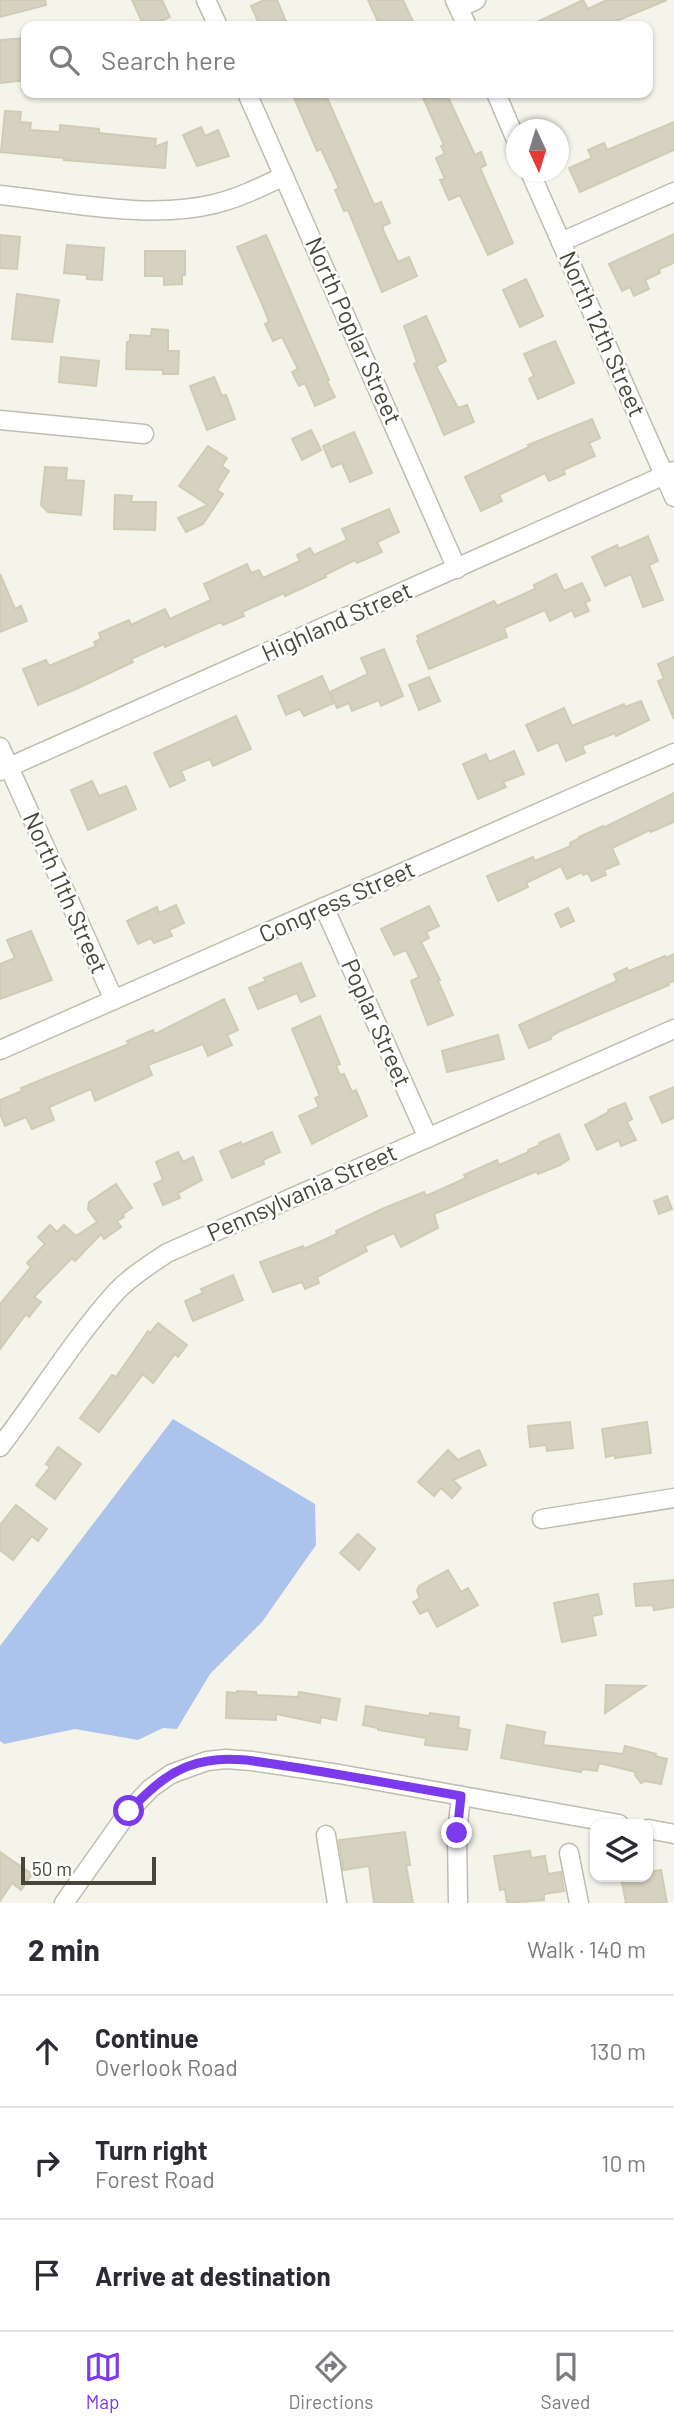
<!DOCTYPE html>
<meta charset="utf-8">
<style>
body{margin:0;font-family:Barlow,sans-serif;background:#f7f7f7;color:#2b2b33}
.controls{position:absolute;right:21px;bottom:21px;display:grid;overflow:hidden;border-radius:14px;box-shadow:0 2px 5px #0004}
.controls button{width:63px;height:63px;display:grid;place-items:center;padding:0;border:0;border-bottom:2px solid #e1e1e2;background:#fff;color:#2b2b33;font:35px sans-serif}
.compass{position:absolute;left:506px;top:119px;width:63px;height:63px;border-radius:50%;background:#fff;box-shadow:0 2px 5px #0004;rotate:176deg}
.scale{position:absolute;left:21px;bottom:18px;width:135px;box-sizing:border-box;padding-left:7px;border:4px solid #484639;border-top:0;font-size:19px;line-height:24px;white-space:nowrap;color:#484639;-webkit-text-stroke:5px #fff;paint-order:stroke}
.stop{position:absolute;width:21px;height:21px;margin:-16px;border:5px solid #7c3aed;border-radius:50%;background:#fff}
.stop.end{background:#7c3aed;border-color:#fff;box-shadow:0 2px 7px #0008}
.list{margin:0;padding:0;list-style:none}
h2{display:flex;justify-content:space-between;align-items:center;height:91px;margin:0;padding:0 28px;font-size:30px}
h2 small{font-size:23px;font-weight:400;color:#7c7c81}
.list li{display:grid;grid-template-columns:46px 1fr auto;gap:21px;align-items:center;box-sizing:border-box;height:112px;padding:0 28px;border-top:2px solid #e1e1e2}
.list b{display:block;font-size:26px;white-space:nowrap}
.list p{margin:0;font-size:23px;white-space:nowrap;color:#7c7c81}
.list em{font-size:23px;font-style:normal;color:#7c7c81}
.icon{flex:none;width:38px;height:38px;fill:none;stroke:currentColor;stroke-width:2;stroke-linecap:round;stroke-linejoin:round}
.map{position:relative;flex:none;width:674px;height:1903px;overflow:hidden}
.search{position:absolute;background:#fff;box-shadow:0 2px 5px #0004;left:21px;right:21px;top:21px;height:77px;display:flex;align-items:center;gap:18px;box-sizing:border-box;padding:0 24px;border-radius:14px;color:#7c7c81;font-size:26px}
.sheet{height:427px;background:#fff}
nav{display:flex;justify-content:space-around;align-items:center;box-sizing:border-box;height:98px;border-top:2px solid #e1e1e2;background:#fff;font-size:19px;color:#7c7c81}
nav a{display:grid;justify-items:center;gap:4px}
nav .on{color:#7c3aed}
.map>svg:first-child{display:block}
.water{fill:#acc3ec}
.building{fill:#d5d2c1;stroke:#d0cbb4;stroke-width:2}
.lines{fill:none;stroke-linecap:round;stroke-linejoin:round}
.minor-casing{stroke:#bfbdae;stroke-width:21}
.minor{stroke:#fff;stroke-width:18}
.route{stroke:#7c3aed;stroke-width:9}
.labels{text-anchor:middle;stroke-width:5;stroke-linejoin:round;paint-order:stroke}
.street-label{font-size:24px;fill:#484639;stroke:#fff}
</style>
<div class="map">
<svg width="674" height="1903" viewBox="0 0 674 1903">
<rect width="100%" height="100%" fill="#f4f4eb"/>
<path class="water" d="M173,1419L315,1504L316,1545L262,1622L210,1674L177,1729L163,1728L138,1740L75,1729L4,1744L0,1741V1646Z"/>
<g class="building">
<path d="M0,0H45L46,5L0,17Z"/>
<path d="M132,0H162L170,17L149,26H144Z"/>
<path d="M264,0H277L288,26H260L251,6Z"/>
<path d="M368,0H403L415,26H380Z"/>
<path d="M583,0L588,9L607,0H667L604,26H529Z"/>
<path d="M26,38V80L0,83V40Z"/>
<path d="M292,93H325L374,205L381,202L390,223L383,226V230L398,262L409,257L417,276L382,292L348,210L344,211L335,190L339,188L321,149L317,151Z"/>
<path d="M421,93H446L475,155L481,152L486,165L480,168L513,243L488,255L460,195L449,200L440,180L445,179L436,158L445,154L441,146L444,145Z"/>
<path d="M5,111L21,112L20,122L31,123L30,130L60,132V125L99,129V133L156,139L155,147L167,142L165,168L64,160V158L1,152Z"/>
<path d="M674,122V150L580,192L569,168L592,158L588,150L604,143L607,150Z"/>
<path d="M201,127L205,136L218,130L229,156L197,166L183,135Z"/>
<path d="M674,234V263L659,269L660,273L645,280L649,289L634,296L630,287L622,291L609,264Z"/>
<path d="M0,235L20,237L17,269L0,268Z"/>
<path d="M266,235L329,380L327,381L335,397L315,406L305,383L299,386L292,372L298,369L282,337L273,341L265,324L269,322L265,311L237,247Z"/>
<path d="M67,245L104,248L102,280L87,279V275L64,273Z"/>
<path d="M145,251H185V275H182V284L164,285V276H145Z"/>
<path d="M526,279L543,316L520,327L503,290Z"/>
<path d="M17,294L59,300L52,342L12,339Z"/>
<path d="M426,316L446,361L436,366L458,408L467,405L474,422L444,435L414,364L417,362L404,326Z"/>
<path d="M152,329L168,330V351H179L178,374H163V370L126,369L127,342L130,341V335L151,336Z"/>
<path d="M555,341L574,383L538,399L529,379L534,376L524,354Z"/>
<path d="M61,357L99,361L96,386L59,382Z"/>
<path d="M214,377L222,396L226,395L235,419L207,430L190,386Z"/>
<path d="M592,419L600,438L589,443L595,456L563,470L565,474L549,481L545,473L499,495L502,501L481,511L465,477L529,447L528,445Z"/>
<path d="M311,430L321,450L302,460L292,439Z"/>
<path d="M354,432L372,473L350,482L342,463L332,467L323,446Z"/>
<path d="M208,446L227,458L222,466L229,471L217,490L223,494L203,524L186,532L178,518L208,505L179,486Z"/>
<path d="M45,467L67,468L66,480L84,481L81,515L48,512L41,505Z"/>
<path d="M115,495L132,496L131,502H156L155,530L114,529Z"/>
<path d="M389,509L399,532L377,542L382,552L357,563L355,560L325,575L326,577L285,596L284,593L242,612L244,616L223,625L221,622L165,647L164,644L131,659L133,662L76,689L38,705L23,669L46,660L49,666L96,646L94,642L101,639L99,633L129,620L131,625L165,609L170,619L211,600L204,584L247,564L251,573L259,570L263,578L300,561L297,555L310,548L314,555L347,540L342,529Z"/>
<path d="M648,536L658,561L649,565L663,600L643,607L631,574L605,586L592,557L617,545L619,549Z"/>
<path d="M0,574L15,609L21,606L27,621L0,632Z"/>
<path d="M556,574L564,591L582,583L590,600L585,603L589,611L575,617L572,610L550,621L545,610L504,628L507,637L429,669L417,641L419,640L417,636L494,601L497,606L535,589L534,585Z"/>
<path d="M384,649L403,696L381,706L379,700L352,711L349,703L337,708L330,692L368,674L361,658Z"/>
<path d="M674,657V719L658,681L664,679L658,664Z"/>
<path d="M322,676L334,703L304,716L300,709L286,715L278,696Z"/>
<path d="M429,677L440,701L419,710L409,685Z"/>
<path d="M641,701L649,720L616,736L615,733L582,746L585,753L566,761L558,742L538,751L526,725L564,708L572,726L624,704L625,707Z"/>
<path d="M236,716L251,749L213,766L210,759L181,771L185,780L170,787L154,753Z"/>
<path d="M514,751L524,774L503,782L506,787L478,799L463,764L486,754L489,762Z"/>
<path d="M92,781L99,796L126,786L136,809L88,830L71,790Z"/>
<path d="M674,793V822L651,832L650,830L612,848L619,864L604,870L606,875L592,881L588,873L583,875L582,872L567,879L561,866L526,883L528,887L498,901L487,876L533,857L535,861L571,846L570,843L580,838L579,837L603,826V828Z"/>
<path d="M176,905L184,923L169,930L172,936L154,943L151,938L138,944L127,921L157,907L159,913Z"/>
<path d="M429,906L439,926L426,932L429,938L421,942L440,980L438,981L453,1015L428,1025L411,981L419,977L406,950L394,955L381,929Z"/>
<path d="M568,908L574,921L561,927L555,914Z"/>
<path d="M31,931L52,980L0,999V964L15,958L7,940Z"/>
<path d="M674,954V981L668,983L669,985L560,1031L550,1037L551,1039L529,1048L519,1025L617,981L614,974L627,968L629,971L665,956L666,958Z"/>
<path d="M301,963L315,996L301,1002L297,993L258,1009L249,988L266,981L264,978Z"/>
<path d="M224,999L238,1030L227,1035L232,1045L208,1056L203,1044L148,1065L152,1075L95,1101L91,1089L49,1107L54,1120L32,1129L26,1117L5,1126L0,1114V1100L22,1091L21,1088L129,1044L127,1041L153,1030L155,1034Z"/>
<path d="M320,1016L340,1064L336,1066L340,1075L344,1074L352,1092L356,1090L367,1116L312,1144L299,1116L319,1107L315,1098L320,1096L292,1029Z"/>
<path d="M498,1035L504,1059L447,1072L442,1051Z"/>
<path d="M674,1087V1118L662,1123L650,1097Z"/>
<path d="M625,1103L632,1119L627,1122L636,1140L621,1146L619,1140L597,1150L585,1125L609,1112L608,1110Z"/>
<path d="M272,1132L280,1152L263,1160L264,1164L232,1178L220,1151L241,1142L242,1145Z"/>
<path d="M559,1134L569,1159L560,1165L538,1174L537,1171L434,1214L438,1228L401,1247L394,1233L365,1246L367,1251L317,1277L319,1283L305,1289L302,1282L273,1292L260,1262L303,1246L304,1249L337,1234L336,1231L382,1209L424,1192L426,1196L466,1178L464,1175L497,1160L499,1165L529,1152L528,1150L540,1145L539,1143Z"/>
<path d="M178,1152L183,1162L193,1157L202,1180L178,1193L180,1198L163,1205L154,1184L163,1180L156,1162Z"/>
<path d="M116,1184L132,1208L123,1214L124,1217L117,1221L121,1227L104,1239L101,1234L75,1261L72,1258L34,1297L41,1302L29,1317L26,1314L0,1349V1304L31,1267L27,1263L45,1244L38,1237L50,1225L57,1232L64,1225L76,1236L97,1222L88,1209L89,1202Z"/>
<path d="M667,1196L672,1209L659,1214L654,1201Z"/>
<path d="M233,1275L243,1300L193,1321L185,1301L203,1293L201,1289Z"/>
<path d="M158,1323L187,1345L178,1357L175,1354L153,1383L143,1374L99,1432L80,1418L112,1375L116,1377L148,1331L150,1333Z"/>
<path d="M570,1422L573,1448L547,1451L546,1445L530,1447L528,1426Z"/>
<path d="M647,1422L651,1453L615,1458V1455L606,1457L602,1429Z"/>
<path d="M58,1447L81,1464L55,1499L36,1485L50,1467L46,1464Z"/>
<path d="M448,1450L458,1460L479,1450L486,1465L453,1480L461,1488L452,1498L441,1488L434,1496L418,1482Z"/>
<path d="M16,1505L47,1529L38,1541L32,1536L13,1560L0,1550V1525Z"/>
<path d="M358,1534L375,1549L359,1570L340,1553Z"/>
<path d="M448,1570L461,1592L468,1588L478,1605L437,1627L428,1610L420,1614L413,1602L420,1598L417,1591L419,1586Z"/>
<path d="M674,1580V1607L654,1610L653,1605L636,1606L634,1584Z"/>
<path d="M598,1594L602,1614L592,1616L596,1635L562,1642L554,1603Z"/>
<path d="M606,1685L645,1686L605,1713Z"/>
<path d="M237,1691L256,1692V1695L298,1697L299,1692L340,1699L336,1720L321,1717L320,1723L276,1714V1720L226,1718L227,1692L237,1693Z"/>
<path d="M366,1706L429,1716L430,1713L459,1717L458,1728L470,1730L467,1750L425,1745L426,1738L378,1730V1728L363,1725Z"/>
<path d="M507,1725L545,1732L543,1745L623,1754L625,1746L656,1754L655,1756L667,1759L661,1784L645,1781L641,1783L635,1775L636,1772L599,1763L597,1771L582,1769L581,1772L501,1758Z"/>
<path d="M405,1832L410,1865H406L413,1903H374L369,1866L343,1870L339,1840Z"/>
<path d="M530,1851L531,1858L545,1856L548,1874L561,1872L564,1891L544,1894V1900L507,1903L505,1889L500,1890L494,1856Z"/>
<path d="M0,1852L32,1874L21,1890L12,1883L0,1901Z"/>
<path d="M661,1870L667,1903H626L621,1877H648V1872Z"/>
</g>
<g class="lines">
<g class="minor-casing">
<g id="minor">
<path d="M206,0L218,26"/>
<path d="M455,0L467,26"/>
<path d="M459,8L476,0"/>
<path d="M247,93L457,569"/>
<path d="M496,93L516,140"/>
<path d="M530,172L674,497"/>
<path d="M0,195C67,202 149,220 214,204C239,198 261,187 284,176"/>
<path d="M561,242L674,192"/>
<path d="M0,420L144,434"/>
<path d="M0,747L114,1000"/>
<path d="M0,771L674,471"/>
<path d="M324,907L428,1138"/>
<path d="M0,1050L674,753"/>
<path d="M0,1447C39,1396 73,1340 116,1292C130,1277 149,1265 167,1253L674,1029"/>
<path d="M542,1519L674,1498"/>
<path d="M648,1829L674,1834"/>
<path d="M326,1835L337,1903"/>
<path d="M569,1853L579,1903"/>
<path d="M64,1903L129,1811L151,1788L171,1774L207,1761L226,1759L252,1761L339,1774L619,1824"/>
<path d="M458,1903L457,1833L461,1796"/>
</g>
</g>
<use href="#minor" class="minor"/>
</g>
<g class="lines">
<path class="route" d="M129,1811C151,1788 174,1766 208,1761C236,1756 265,1763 293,1767C349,1776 405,1786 461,1796L457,1833"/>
</g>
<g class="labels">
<g class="street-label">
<text transform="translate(353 331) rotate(66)" y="8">North Poplar Street</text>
<text transform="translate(602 334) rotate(66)" y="8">North 12th Street</text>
<text transform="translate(337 622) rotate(-24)" y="8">Highland Street</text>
<text transform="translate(65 893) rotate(66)" y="8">North 11th Street</text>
<text transform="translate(337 902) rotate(-24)" y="8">Congress Street</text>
<text transform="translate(376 1023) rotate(66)" y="8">Poplar Street</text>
<text transform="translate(302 1193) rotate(-24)" y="8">Pennsylvania Street</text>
</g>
</g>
</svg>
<div class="controls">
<button><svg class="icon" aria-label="layers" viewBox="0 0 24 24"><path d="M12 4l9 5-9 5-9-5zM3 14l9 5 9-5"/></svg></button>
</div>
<svg class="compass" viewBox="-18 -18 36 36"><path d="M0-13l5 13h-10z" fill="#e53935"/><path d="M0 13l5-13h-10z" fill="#7c7c81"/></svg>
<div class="scale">50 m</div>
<div class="stop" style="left:129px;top:1811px"></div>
<div class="stop end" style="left:457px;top:1833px"></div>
<div class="search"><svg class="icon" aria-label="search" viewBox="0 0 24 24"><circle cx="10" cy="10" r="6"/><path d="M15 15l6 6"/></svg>Search here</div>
</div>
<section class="sheet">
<h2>2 min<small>Walk · 140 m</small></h2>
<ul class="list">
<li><svg class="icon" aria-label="ahead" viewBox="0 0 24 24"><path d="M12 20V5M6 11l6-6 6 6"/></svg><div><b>Continue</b><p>Overlook Road</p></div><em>130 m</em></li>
<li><svg class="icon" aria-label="right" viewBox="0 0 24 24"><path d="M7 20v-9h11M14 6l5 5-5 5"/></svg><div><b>Turn right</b><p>Forest Road</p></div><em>10 m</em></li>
<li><svg class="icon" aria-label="arrive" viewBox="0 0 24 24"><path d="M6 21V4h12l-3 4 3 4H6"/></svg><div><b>Arrive at destination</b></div></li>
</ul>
</section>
<nav>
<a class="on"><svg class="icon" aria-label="map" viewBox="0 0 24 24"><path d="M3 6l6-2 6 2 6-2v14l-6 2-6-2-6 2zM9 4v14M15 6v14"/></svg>Map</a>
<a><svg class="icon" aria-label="directions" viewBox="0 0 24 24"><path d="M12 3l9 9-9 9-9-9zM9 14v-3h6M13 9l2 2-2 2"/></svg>Directions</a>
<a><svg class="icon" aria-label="saved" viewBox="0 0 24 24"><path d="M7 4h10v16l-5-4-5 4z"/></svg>Saved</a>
</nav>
